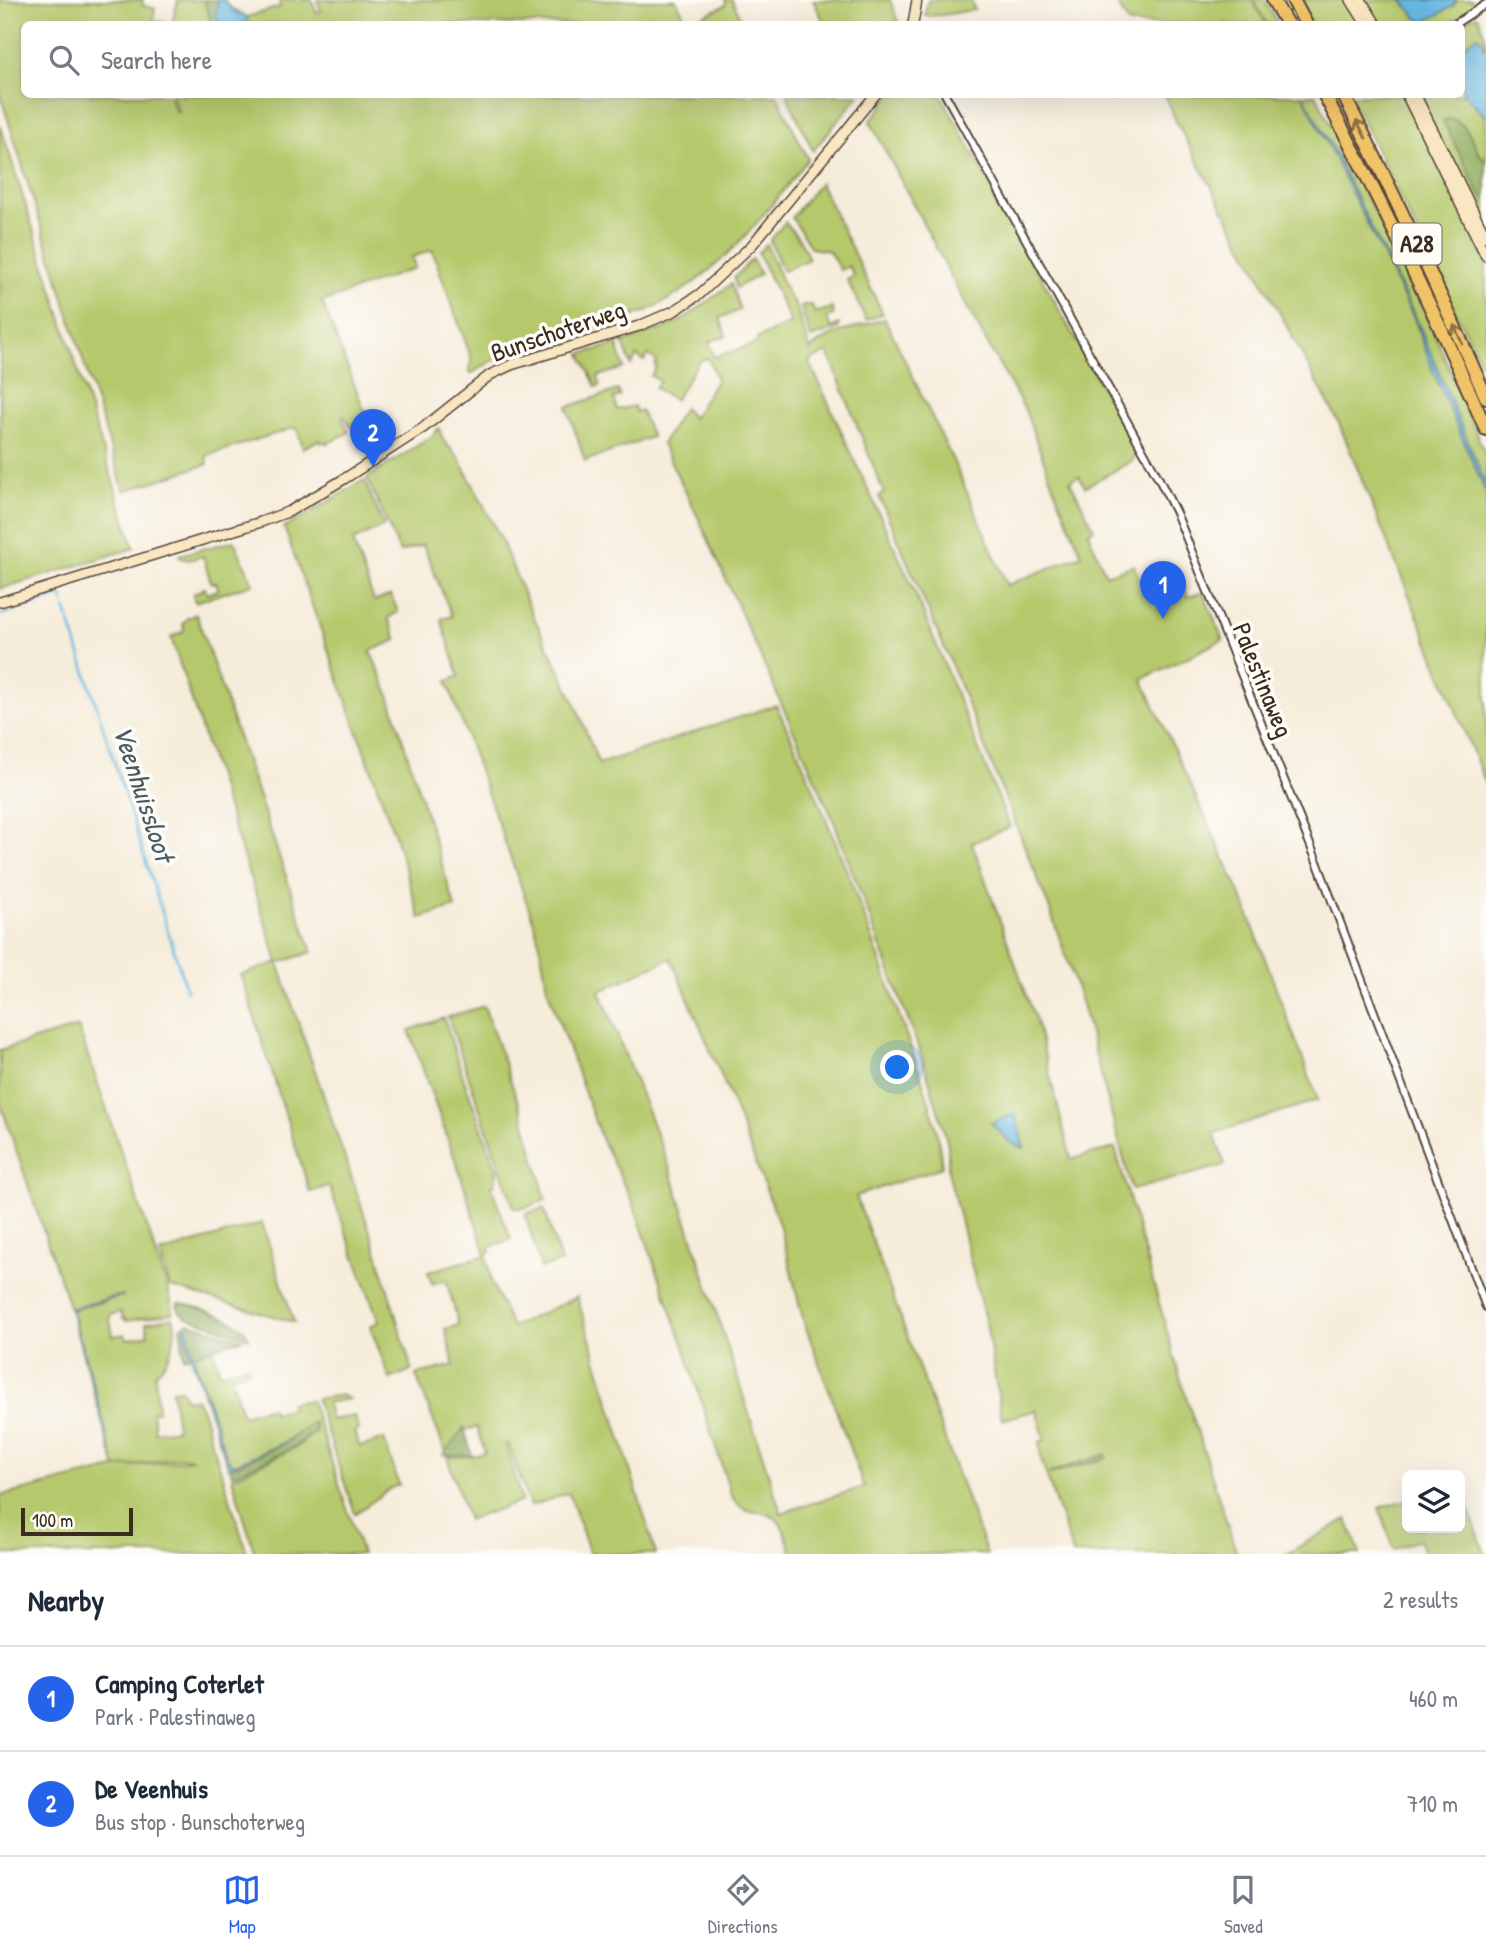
<!DOCTYPE html>
<meta charset="utf-8">
<style>
body{margin:0;font-family:"Patrick Hand",sans-serif;background:#f2f2f3;color:#1f2937}
.controls{position:absolute;right:21px;bottom:21px;display:grid;overflow:hidden;border-radius:10px;box-shadow:0 7px 28px #0002}
.controls button{width:63px;height:63px;display:grid;place-items:center;padding:0;border:0;border-bottom:2px solid #e0e1e3;background:#fff;color:#1f2937;font:35px sans-serif}
.scale{position:absolute;left:21px;bottom:18px;width:112px;box-sizing:border-box;padding-left:7px;border:4px solid #3b2a1e;border-top:0;font-size:19px;line-height:24px;white-space:nowrap;color:#3b2a1e;-webkit-text-stroke:5px #fdfcf7;paint-order:stroke}
.you{position:absolute;left:898px;top:1068px;width:24px;height:24px;margin:-18px;border:5px solid #fff;border-radius:50%;background:#1a73e8;box-shadow:0 0 0 10px #1a73e833}
.badge{display:grid;place-items:center;width:46px;height:46px;border-radius:50%;background:#2563eb;color:#fff;font-size:23px;font-weight:700}
.pin{position:absolute;translate:-50% -58px;filter:drop-shadow(0 2px 4px #0008)}
.pin::after{content:'';position:absolute;top:37px;width:24px;height:21px;background:inherit;clip-path:polygon(0 0,100% 0,50% 100%)}
.list{margin:0;padding:0;list-style:none}
h2{display:flex;justify-content:space-between;align-items:center;height:91px;margin:0;padding:0 28px;font-size:30px}
h2 small{font-size:23px;font-weight:400;color:#747a83}
.list li{display:grid;grid-template-columns:46px 1fr auto;gap:21px;align-items:center;box-sizing:border-box;height:105px;padding:0 28px;border-top:2px solid #e0e1e3}
.list b{display:block;font-size:26px;white-space:nowrap}
.list p{margin:0;font-size:23px;white-space:nowrap;color:#747a83}
.list em{font-size:23px;font-style:normal;color:#747a83}
.icon{flex:none;width:38px;height:38px;fill:none;stroke:currentColor;stroke-width:2;stroke-linecap:round;stroke-linejoin:round}
.map{position:relative;flex:none;width:1486px;height:1554px;overflow:hidden}
.search{position:absolute;background:#fff;box-shadow:0 7px 28px #0002;left:21px;right:21px;top:21px;height:77px;display:flex;align-items:center;gap:18px;box-sizing:border-box;padding:0 24px;border-radius:10px;color:#747a83;font-size:26px}
.sheet{height:301px;background:#fff}
nav{display:flex;justify-content:space-around;align-items:center;box-sizing:border-box;height:98px;border-top:2px solid #e0e1e3;background:#fff;font-size:19px;color:#747a83}
nav a{display:grid;justify-items:center;gap:4px}
nav .on{color:#2563eb}
.map>svg:first-child{display:block}
.green{fill:#b5c96c;stroke:#787a45;stroke-width:2;fill-rule:evenodd}
.forest{fill:#90ad60;stroke:#666c3f;stroke-width:2}
.water{fill:#66b8e2;stroke:#507180;stroke-width:2}
.lines{fill:none;stroke-linecap:round;stroke-linejoin:round}
.stream{stroke:#66b8e2;stroke-width:2.5}
.street-casing{stroke:#57473a;stroke-width:10}
.secondary-casing{stroke:#57473a;stroke-width:12}
.highway-casing{stroke:#57473a;stroke-width:16}
.street{stroke:#fff;stroke-width:6}
.secondary{stroke:#f9e7c3;stroke-width:9}
.highway{stroke:#f1c369;stroke-width:12}
.oneway{stroke:#8d6f40}
.labels{text-anchor:middle;stroke-width:7;stroke-linejoin:round;paint-order:stroke}
.shield{fill:#fdfcf7;stroke:#75695f;stroke-width:2}
.shield-label{font-size:24px;font-weight:bold;fill:#3b2a1e}
.street-label{font-size:26px;fill:#3b2a1e;stroke:#fdfcf7}
.water-label{font-size:28px;font-style:italic;fill:#4a5c63;stroke:#fdfcf7}
</style>
<div class="map">
<svg width="1486" height="1554" viewBox="0 0 1486 1554">
<rect width="100%" height="100%" fill="#fdfcf7"/>
<filter id="ink" filterUnits="userSpaceOnUse"><feTurbulence type="fractalNoise" baseFrequency=".0143" numOctaves="2"/><feDisplacementMap in="SourceGraphic" scale="14" xChannelSelector="R" yChannelSelector="G"/><feConvolveMatrix kernelMatrix="1 2 1 2 8 2 1 2 1" color-interpolation-filters="sRGB"/></filter>
<filter id="wash" filterUnits="userSpaceOnUse"><feTurbulence type="fractalNoise" baseFrequency=".00686" numOctaves="4" result="noise"/><feDisplacementMap in="SourceGraphic" scale="28" xChannelSelector="R" yChannelSelector="G"/><feGaussianBlur stdDeviation="1.57" result="paint"/><feColorMatrix in="noise" values="0 0 0 0 0 0 0 0 0 0 0 0 0 0 0 0 0 1.4 0 .05"/><feComposite in="paint" operator="in"/></filter>
<g filter="url(#wash)">
<rect width="100%" height="100%" fill="#f6ecda"/>
<g class="green">
<path d="M0,0H143L142,5L155,9L153,21L172,23L178,0H204L212,24H24V94L169,95L176,112L178,111L172,95H777L808,159C759,222 709,289 631,317C577,336 518,340 471,374L469,370L472,360L432,250L412,257L415,268L322,302L368,420L352,428L344,416L342,418L349,432L327,444L325,441L321,443L319,440L303,448L297,428H293L206,456L208,464L124,491L0,94Z"/>
<path d="M279,0H312L316,13L321,11L317,0H676L688,23L726,5L725,0H732L743,24H241L248,21L247,17L280,7Z"/>
<path d="M813,0H890L899,24H819L824,22Z"/>
<path d="M928,0H970L975,10C958,11 943,18 925,15Z"/>
<path d="M1115,0H1252L1266,24H1129Z"/>
<path d="M1253,0H1265L1278,24H1267Z"/>
<path d="M1299,0H1348L1363,24H1312Z"/>
<path d="M1364,0H1402L1418,19L1456,3V0H1472L1474,5L1472,9L1447,24H1379Z"/>
<path d="M1474,16H1478L1486,39V52L1483,41L1475,37L1462,47L1461,24Z"/>
<path d="M1462,91L1486,117V162C1472,148 1471,119 1447,119L1479,192L1486,201V232L1417,95L1462,94Z"/>
<path d="M787,95H859L813,151Z"/>
<path d="M891,95H941L1137,451L1132,461L1085,487L1079,476L1070,481L1094,529L1088,533L1106,575L1134,565L1140,581L1177,568L1188,597L1203,592L1223,640L1142,679L1243,900L1318,1100L1214,1133L1225,1165L1132,1190L1082,1004L1049,907L948,656L879,496L884,493L828,352L809,361L914,590L1010,827L972,843L1036,1021L1071,1159L1115,1148L1181,1381L1237,1554H1073L1041,1459L1039,1442L1045,1440L1036,1410L1002,1420L987,1328L948,1171V1144L923,1060L833,819L699,519L662,444L684,408L693,418L717,379L708,358L699,361L675,400L655,388L660,381L651,376L657,366L655,365L657,361L648,355L644,361L637,356L631,365L623,343L657,329L659,331L684,319L731,284L740,310L720,318L726,336L709,342L714,357L758,343L756,339L791,323L758,253L766,244L788,295L796,306L810,350C829,331 860,327 885,319L956,467L1007,585L1082,555L1054,488L1025,410L968,309L870,121Z"/>
<path d="M1165,95H1316L1428,318L1486,456V485L1418,323L1334,151L1317,121L1414,318L1432,368L1486,493V784L1338,421L1177,123Z"/>
<path d="M1350,95H1403L1477,242L1486,261V374Z"/>
<path d="M0,124L134,548L0,589Z"/>
<path d="M820,183L883,314L866,320L847,280L854,276L849,266L840,270L829,251L811,248L792,217Z"/>
<path d="M785,222L800,240L809,259L783,271L770,241Z"/>
<path d="M752,259L760,274L736,288L734,278Z"/>
<path d="M803,305H812L815,313L832,308L834,314L827,318L831,328L839,324V328L811,338L801,308Z"/>
<path d="M617,344L624,368L598,376L600,386L596,387L581,354Z"/>
<path d="M618,390L620,396L614,398L617,410L634,406L636,412L641,411L652,437L585,461L567,407Z"/>
<path d="M439,428L443,440L459,458L500,537L529,607L574,701L599,764L776,705C824,806 864,912 900,1018C917,1066 938,1117 942,1167L856,1196L987,1554H792C788,1543 785,1526 775,1518C759,1506 746,1520 731,1495L683,1344L633,1203L601,1138L547,988L540,945L533,920L447,681L459,676L441,619L452,616L423,545L400,552L367,478L431,437ZM671,958L727,1089L774,1210L781,1230L803,1319L864,1487L781,1513L669,1166L600,991Z"/>
<path d="M364,480L384,526L353,541L374,601L391,595L398,612L388,618L397,640L370,651L388,692L455,907L420,918L395,836L284,527L303,517Z"/>
<path d="M234,541L253,584L195,602L193,594L205,588L207,594L218,590L217,583H211L203,556L189,560L180,558L179,555Z"/>
<path d="M196,614L312,952L278,963L374,1243L412,1370L390,1379L370,1326L379,1322L329,1186L310,1192L241,975L278,962L171,637L184,631L183,624L187,618Z"/>
<path d="M484,1006L524,1119L546,1200L525,1208H514L448,1017Z"/>
<path d="M444,1018L463,1077L497,1170L495,1184L491,1186L511,1239L490,1247L491,1252L486,1255L492,1284L512,1327L577,1297L656,1554H590L569,1493L530,1506L508,1443L506,1444L522,1501L468,1520L447,1457L472,1456L485,1453L477,1427L465,1430L464,1429L447,1450L444,1448L416,1375L454,1365L445,1329L459,1325L446,1280L432,1284L428,1272L486,1255L462,1179L409,1030Z"/>
<path d="M78,1027L168,1288L173,1310L172,1313L126,1321V1319H123L121,1312L109,1315L113,1336L125,1334L127,1339L148,1335L146,1323L173,1317C179,1336 170,1361 155,1374L158,1411L152,1412L155,1432L177,1429L172,1390L181,1389L186,1399H196C206,1413 207,1429 212,1445C225,1481 236,1517 247,1554H0V1496L114,1468L194,1459L181,1457L116,1468L71,1310L123,1296H117L70,1309L0,1102V1050Z"/>
<path d="M544,1208L561,1262L541,1268L525,1214Z"/>
<path d="M262,1223L294,1322L170,1287L160,1253Z"/>
<path d="M213,1348L220,1373L247,1365L249,1371L231,1376L242,1415L271,1407L273,1413L291,1408L290,1403L311,1400L362,1554H255L232,1478L297,1447L315,1432L313,1423L283,1443L235,1464L231,1463L226,1456L193,1355Z"/>
<path d="M341,1395L349,1399L327,1403L330,1420L355,1416L358,1430L354,1432L360,1447L384,1439L399,1485L391,1488L355,1514L316,1399Z"/>
<path d="M1461,1487L1485,1554H1425L1419,1540L1394,1549L1379,1508L1407,1500V1528H1460Z"/>
<path d="M1347,1519L1360,1554H1286Z"/>
</g>
<g class="forest">
<path d="M204,0H216L218,6L216,14L222,24H212Z"/>
<path d="M1452,119C1473,127 1471,148 1486,162V201L1479,192L1443,121Z"/>
<path d="M179,1303C196,1306 245,1320 249,1338L186,1317L180,1312L177,1305Z"/>
<path d="M188,1323L242,1339L193,1355L184,1329L191,1355L184,1358L180,1327Z"/>
<path d="M314,1422L315,1432L287,1451L232,1475L230,1468L282,1445Z"/>
<path d="M464,1428L472,1456L443,1455Z"/>
<path d="M1106,1454L1107,1458L1050,1474L1051,1472Z"/>
</g>
<g class="water">
<path d="M216,0H224L234,11L247,17L248,21L241,24H222L215,16L218,6Z"/>
<path d="M1402,0H1456V1L1453,6L1425,22L1418,19Z"/>
<path d="M1477,36L1481,38L1486,52V117L1462,91V47Z"/>
<path d="M1303,95L1334,151L1418,323L1486,485V493L1432,368L1414,318Z"/>
<path d="M1015,1114L1024,1148L1011,1143L991,1123Z"/>
<path d="M124,1295L71,1310L103,1419L111,1453L70,1309Z"/>
<path d="M186,1325L195,1361L228,1461L235,1464L287,1442L228,1467L193,1363L184,1329Z"/>
</g>
<g class="lines">
<g class="stream">
<path d="M26,607L62,596L64,603"/>
<path d="M65,607L187,991"/>
<path d="M0,615L20,609"/>
</g>
</g>
</g>
<g filter="url(#ink)">
<g class="lines">
<g class="street-casing">
<g id="street">
<path d="M1455,24L1486,4"/>
<path d="M945,94L1159,479L1177,515L1318,864L1486,1307"/>
</g>
</g>
<g class="secondary-casing">
<g id="secondary">
<path d="M1351,0L1366,24"/>
<path d="M1361,0L1376,24"/>
<path d="M913,24L917,0"/>
<path d="M1406,94L1486,256"/>
<path d="M1415,94L1486,237"/>
<path d="M0,602L261,522L290,511L344,479L423,428L490,375L511,365L639,326L674,311L700,294L752,245L876,94"/>
</g>
</g>
<g class="highway-casing">
<g id="highway">
<path d="M1273,0L1287,24"/>
<path d="M1293,0L1306,24"/>
<path d="M1324,94C1383,204 1436,316 1486,429"/>
<path d="M1343,94C1394,193 1441,295 1486,397"/>
</g>
</g>
<use href="#street" class="street"/>
<use href="#secondary" class="secondary"/>
<use href="#highway" class="highway"/>
</g>
<defs><path id="oneway-shaft" d="M-6 0H5M1.5-3L5.5 0L1.5 3" fill="none" stroke-width="1.6" stroke-linecap="round" stroke-linejoin="round" transform="scale(1.75)"/></defs>
<g class="oneway">
<use href="#oneway-shaft" transform="translate(1361 129) rotate(-118)"/>
<use href="#oneway-shaft" transform="translate(1458 334) rotate(-114)"/>
</g>
</g>
<g class="labels">
<rect class="shield" x="1392.5" y="223.5" width="49" height="41" rx="5"/>
<g class="shield-label">
<text x="1417" y="252">A28</text>
</g>
<g class="street-label">
<text transform="translate(558 331) rotate(-19)" y="9">Bunschoterweg</text>
<text transform="translate(1263 680) rotate(68)" y="9">Palestinaweg</text>
</g>
<g class="water-label">
<text transform="translate(144 793) rotate(72)" y="10">Veenhuissloot</text>
</g>
</g>
</svg>
<div class="controls">
<button><svg class="icon" aria-label="layers" viewBox="0 0 24 24"><path d="M12 4l9 5-9 5-9-5zM3 14l9 5 9-5"/></svg></button>
</div>
<div class="scale">100 m</div>
<div class="you"></div>
<div class="pin badge" style="left:1163px;top:619px">1</div>
<div class="pin badge" style="left:373px;top:467px">2</div>
<div class="search"><svg class="icon" aria-label="search" viewBox="0 0 24 24"><circle cx="10" cy="10" r="6"/><path d="M15 15l6 6"/></svg>Search here</div>
</div>
<section class="sheet">
<h2>Nearby<small>2 results</small></h2>
<ul class="list">
<li><span class="badge">1</span><div><b>Camping Coterlet</b><p>Park · Palestinaweg</p></div><em>460 m</em></li>
<li><span class="badge">2</span><div><b>De Veenhuis</b><p>Bus stop · Bunschoterweg</p></div><em>710 m</em></li>
</ul>
</section>
<nav>
<a class="on"><svg class="icon" aria-label="map" viewBox="0 0 24 24"><path d="M3 6l6-2 6 2 6-2v14l-6 2-6-2-6 2zM9 4v14M15 6v14"/></svg>Map</a>
<a><svg class="icon" aria-label="directions" viewBox="0 0 24 24"><path d="M12 3l9 9-9 9-9-9zM9 14v-3h6M13 9l2 2-2 2"/></svg>Directions</a>
<a><svg class="icon" aria-label="saved" viewBox="0 0 24 24"><path d="M7 4h10v16l-5-4-5 4z"/></svg>Saved</a>
</nav>
